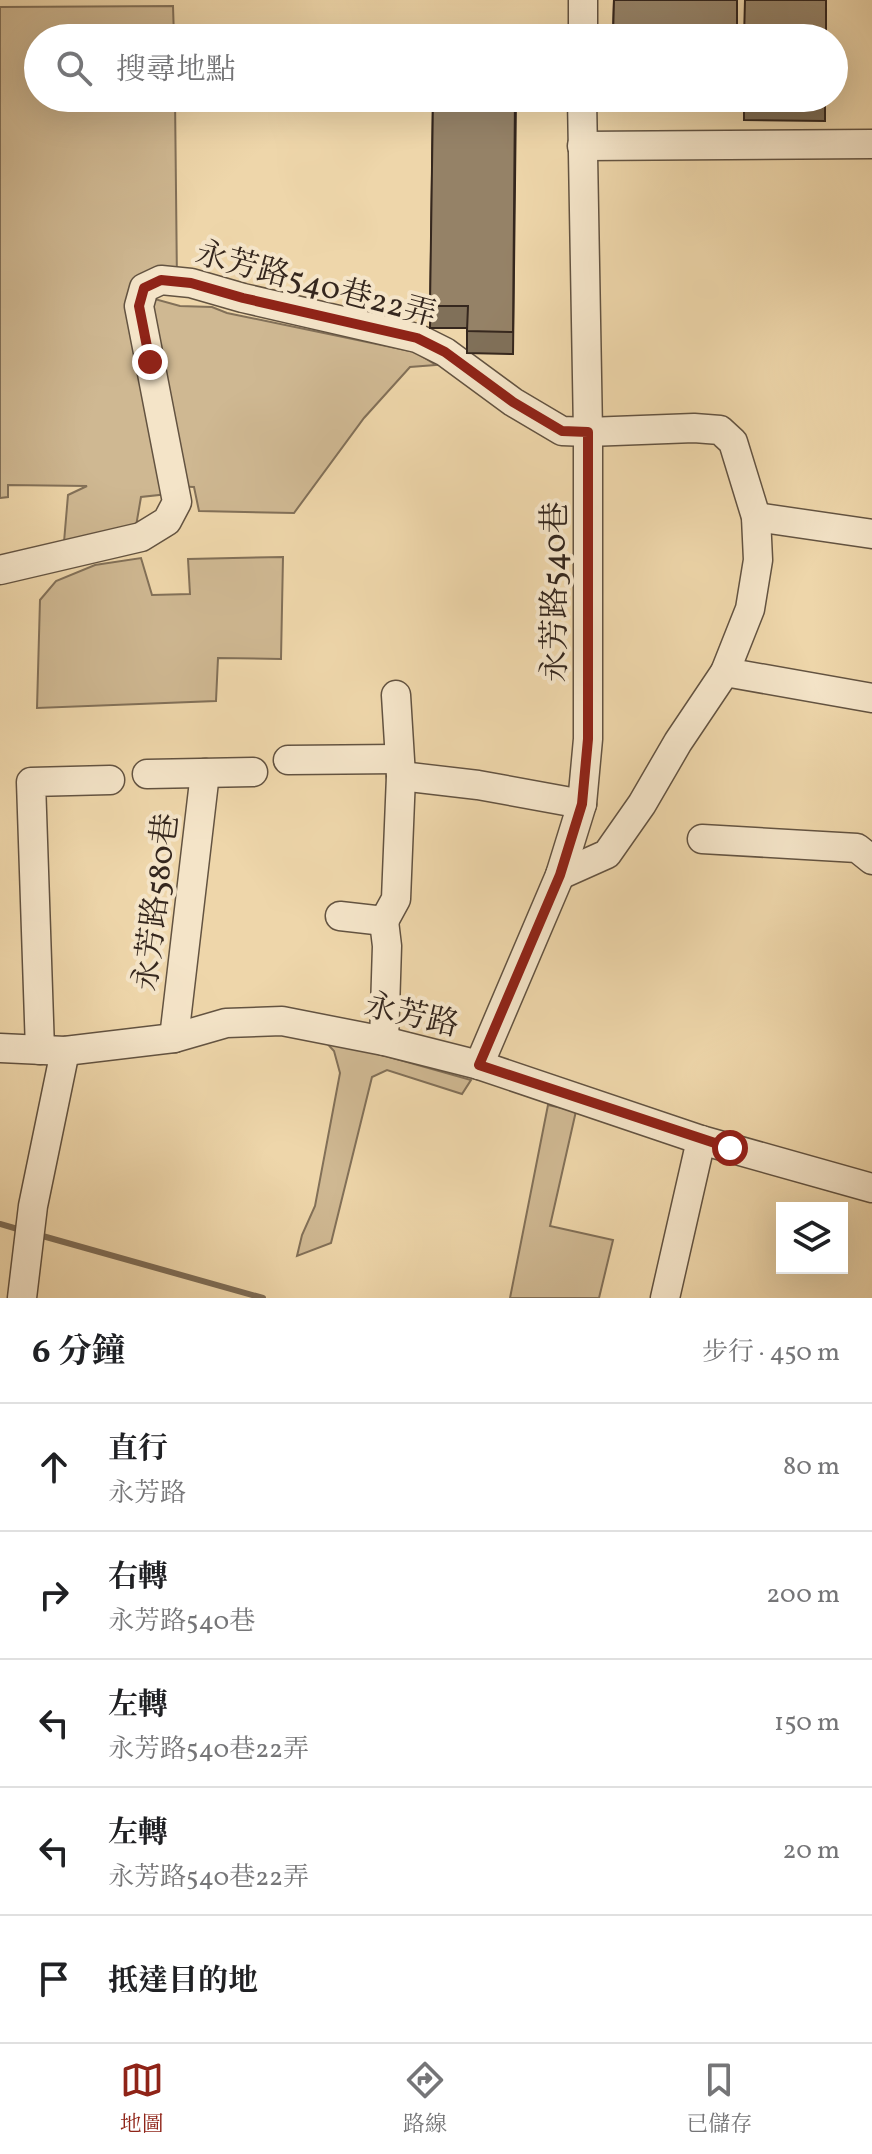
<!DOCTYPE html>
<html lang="zh-TW">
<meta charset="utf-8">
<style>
body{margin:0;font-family:Vollkorn,"Noto Serif TC",serif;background:#f2f2f2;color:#202124}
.controls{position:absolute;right:24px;bottom:24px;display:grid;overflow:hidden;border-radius:0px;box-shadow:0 8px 32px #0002}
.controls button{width:72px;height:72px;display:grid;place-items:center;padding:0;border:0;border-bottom:2px solid #e0e0e0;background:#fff;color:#202124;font:40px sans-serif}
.stop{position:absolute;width:24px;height:24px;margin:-18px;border:6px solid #8f2418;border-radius:50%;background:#fff}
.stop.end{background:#8f2418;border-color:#fff;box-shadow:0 2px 8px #0008}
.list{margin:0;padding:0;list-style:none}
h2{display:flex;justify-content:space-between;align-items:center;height:104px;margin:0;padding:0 32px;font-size:34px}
h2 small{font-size:26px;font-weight:400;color:#757577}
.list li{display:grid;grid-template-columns:52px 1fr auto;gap:24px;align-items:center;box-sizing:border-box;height:128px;padding:0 32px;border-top:2px solid #e0e0e0}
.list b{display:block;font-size:30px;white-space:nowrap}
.list p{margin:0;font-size:26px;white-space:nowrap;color:#757577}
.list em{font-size:26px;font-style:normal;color:#757577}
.icon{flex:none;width:44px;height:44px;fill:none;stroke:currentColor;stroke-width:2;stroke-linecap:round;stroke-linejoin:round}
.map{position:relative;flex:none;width:872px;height:1298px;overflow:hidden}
.search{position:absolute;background:#fff;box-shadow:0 8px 32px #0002;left:24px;right:24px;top:24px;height:88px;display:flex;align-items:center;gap:20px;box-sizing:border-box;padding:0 28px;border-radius:44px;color:#757577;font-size:30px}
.sheet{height:744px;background:#fff}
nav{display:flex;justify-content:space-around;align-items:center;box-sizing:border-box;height:112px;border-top:2px solid #e0e0e0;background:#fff;font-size:22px;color:#757577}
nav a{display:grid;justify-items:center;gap:4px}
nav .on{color:#8f2418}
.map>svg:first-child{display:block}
.green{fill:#cfb892;stroke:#827058;stroke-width:2}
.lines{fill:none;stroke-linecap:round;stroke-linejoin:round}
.stream{stroke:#7e6c55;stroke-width:6}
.minor-casing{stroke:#635341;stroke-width:31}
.minor{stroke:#f4e4c8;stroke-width:28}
.wall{fill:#807059;stroke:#35271e;stroke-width:2}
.building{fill:#958267;stroke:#35271e;stroke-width:2}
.route{stroke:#8f2418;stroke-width:10}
.labels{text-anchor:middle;stroke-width:8;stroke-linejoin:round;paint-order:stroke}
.street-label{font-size:32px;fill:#35271e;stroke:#f4e4c8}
</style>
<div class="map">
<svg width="872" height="1298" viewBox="0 0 872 1298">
<rect width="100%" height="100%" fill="#eed6aa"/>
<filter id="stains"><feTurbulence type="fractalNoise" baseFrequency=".0025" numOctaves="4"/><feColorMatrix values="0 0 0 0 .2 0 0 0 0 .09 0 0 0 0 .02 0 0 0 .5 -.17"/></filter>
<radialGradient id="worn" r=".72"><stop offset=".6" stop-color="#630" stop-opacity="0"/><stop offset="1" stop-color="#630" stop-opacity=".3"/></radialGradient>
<g class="green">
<path d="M173,6L174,38H38V98H175L177,283L140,295L180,306L212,307L227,313L415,352L436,365L410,367L364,418L294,513L199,511L194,487L169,486L168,494L141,497L135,532L64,542L68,495L87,486L8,485V497L0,498V7Z"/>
<path d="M283,557L281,659L218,658L216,701L37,708L40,600L56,581L95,565L141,558L152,595L190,594L188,559Z"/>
<path d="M322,1038L471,1080L462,1094L387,1070L372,1077L331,1243L297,1256L302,1235L315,1206L340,1073L334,1051Z"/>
<path d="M548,1105L576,1111L550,1226L613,1240L599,1298H510Z"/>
</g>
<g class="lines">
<g class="stream">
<path d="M0,1224L21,1230"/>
<path d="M39,1235L263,1298"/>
</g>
<g class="minor-casing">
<g id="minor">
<path d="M583,38V0"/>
<path d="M582,146L872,144"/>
<path d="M756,517L872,534"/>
<path d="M0,570L141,537L167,521L177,502L139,306L144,288L161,280L191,283L243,298L417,338L445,352L513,402L562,431L588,432L694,428L720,430L733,442L756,517L758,560L750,609L725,672L678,742L642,804L607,854L560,875"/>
<path d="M725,672L872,698"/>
<path d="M288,760L398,759"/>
<path d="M147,774L253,772"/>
<path d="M401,776L478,785L582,804"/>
<path d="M702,839L857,848L872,860"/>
<path d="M340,916L384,921L396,899L401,776L396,695"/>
<path d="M174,1038L205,773"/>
<path d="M384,1041L387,946L384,921"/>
<path d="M0,1048L65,1051L174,1038L226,1023L282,1021L384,1041L479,1065L701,1140L872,1188"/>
<path d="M40,1050L31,782L110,780"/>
<path d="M479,1065L560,875L582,804L588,739V432L582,98"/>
<path d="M22,1298L33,1206L65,1051"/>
<path d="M665,1298L701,1140"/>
</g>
</g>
<use href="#minor" class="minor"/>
</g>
<g class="wall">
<path d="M614,0H737V38H613Z"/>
<path d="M433,98H516L513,354L467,353V328H430Z"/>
<path d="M744,98H825V121L744,120Z"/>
</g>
<g class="building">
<path d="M614,0H737V36L613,35Z"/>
<path d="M745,0H826V38H744Z"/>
<path d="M433,98H515L513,332L467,331L468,306H430Z"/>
<path d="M744,98H825V100Z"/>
</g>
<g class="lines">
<path class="route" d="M150,362L139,306L144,288L161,280L191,283L243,298L417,338L445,352L513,402L562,431L588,432V739L582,804L560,875L479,1065L730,1148"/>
</g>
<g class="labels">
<g class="street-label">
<text transform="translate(316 283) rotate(15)" y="11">永芳路540巷22弄</text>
<text transform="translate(554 592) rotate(-90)" y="11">永芳路540巷</text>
<text transform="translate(155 902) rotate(-83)" y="11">永芳路580巷</text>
<text transform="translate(412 1014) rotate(13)" y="11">永芳路</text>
</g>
</g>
<rect width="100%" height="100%" filter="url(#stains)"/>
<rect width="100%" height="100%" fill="url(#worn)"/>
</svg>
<div class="controls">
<button><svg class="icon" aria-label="layers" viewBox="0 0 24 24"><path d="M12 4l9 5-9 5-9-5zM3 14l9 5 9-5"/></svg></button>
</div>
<div class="stop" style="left:730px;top:1148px"></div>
<div class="stop end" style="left:150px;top:362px"></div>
<div class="search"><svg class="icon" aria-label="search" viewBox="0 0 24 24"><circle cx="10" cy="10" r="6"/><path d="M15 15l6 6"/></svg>搜尋地點</div>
</div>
<section class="sheet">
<h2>6 分鐘<small>步行 · 450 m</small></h2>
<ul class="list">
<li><svg class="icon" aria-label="ahead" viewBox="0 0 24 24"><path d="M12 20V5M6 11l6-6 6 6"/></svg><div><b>直行</b><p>永芳路</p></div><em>80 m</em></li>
<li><svg class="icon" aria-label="right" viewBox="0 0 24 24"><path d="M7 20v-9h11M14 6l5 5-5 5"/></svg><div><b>右轉</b><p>永芳路540巷</p></div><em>200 m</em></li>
<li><svg class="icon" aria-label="left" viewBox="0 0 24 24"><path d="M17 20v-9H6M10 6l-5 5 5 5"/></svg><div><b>左轉</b><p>永芳路540巷22弄</p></div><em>150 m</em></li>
<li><svg class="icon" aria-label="left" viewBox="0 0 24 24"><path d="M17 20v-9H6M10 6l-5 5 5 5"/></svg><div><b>左轉</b><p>永芳路540巷22弄</p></div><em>20 m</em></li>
<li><svg class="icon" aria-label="arrive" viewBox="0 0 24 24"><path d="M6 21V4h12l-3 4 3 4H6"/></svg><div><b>抵達目的地</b></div></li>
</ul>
</section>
<nav>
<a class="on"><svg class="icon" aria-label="map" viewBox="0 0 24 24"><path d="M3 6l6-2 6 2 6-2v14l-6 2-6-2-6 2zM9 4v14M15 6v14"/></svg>地圖</a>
<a><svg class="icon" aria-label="directions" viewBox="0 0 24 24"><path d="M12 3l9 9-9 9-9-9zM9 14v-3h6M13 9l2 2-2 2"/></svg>路線</a>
<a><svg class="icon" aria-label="saved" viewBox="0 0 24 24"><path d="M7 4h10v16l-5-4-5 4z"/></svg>已儲存</a>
</nav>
